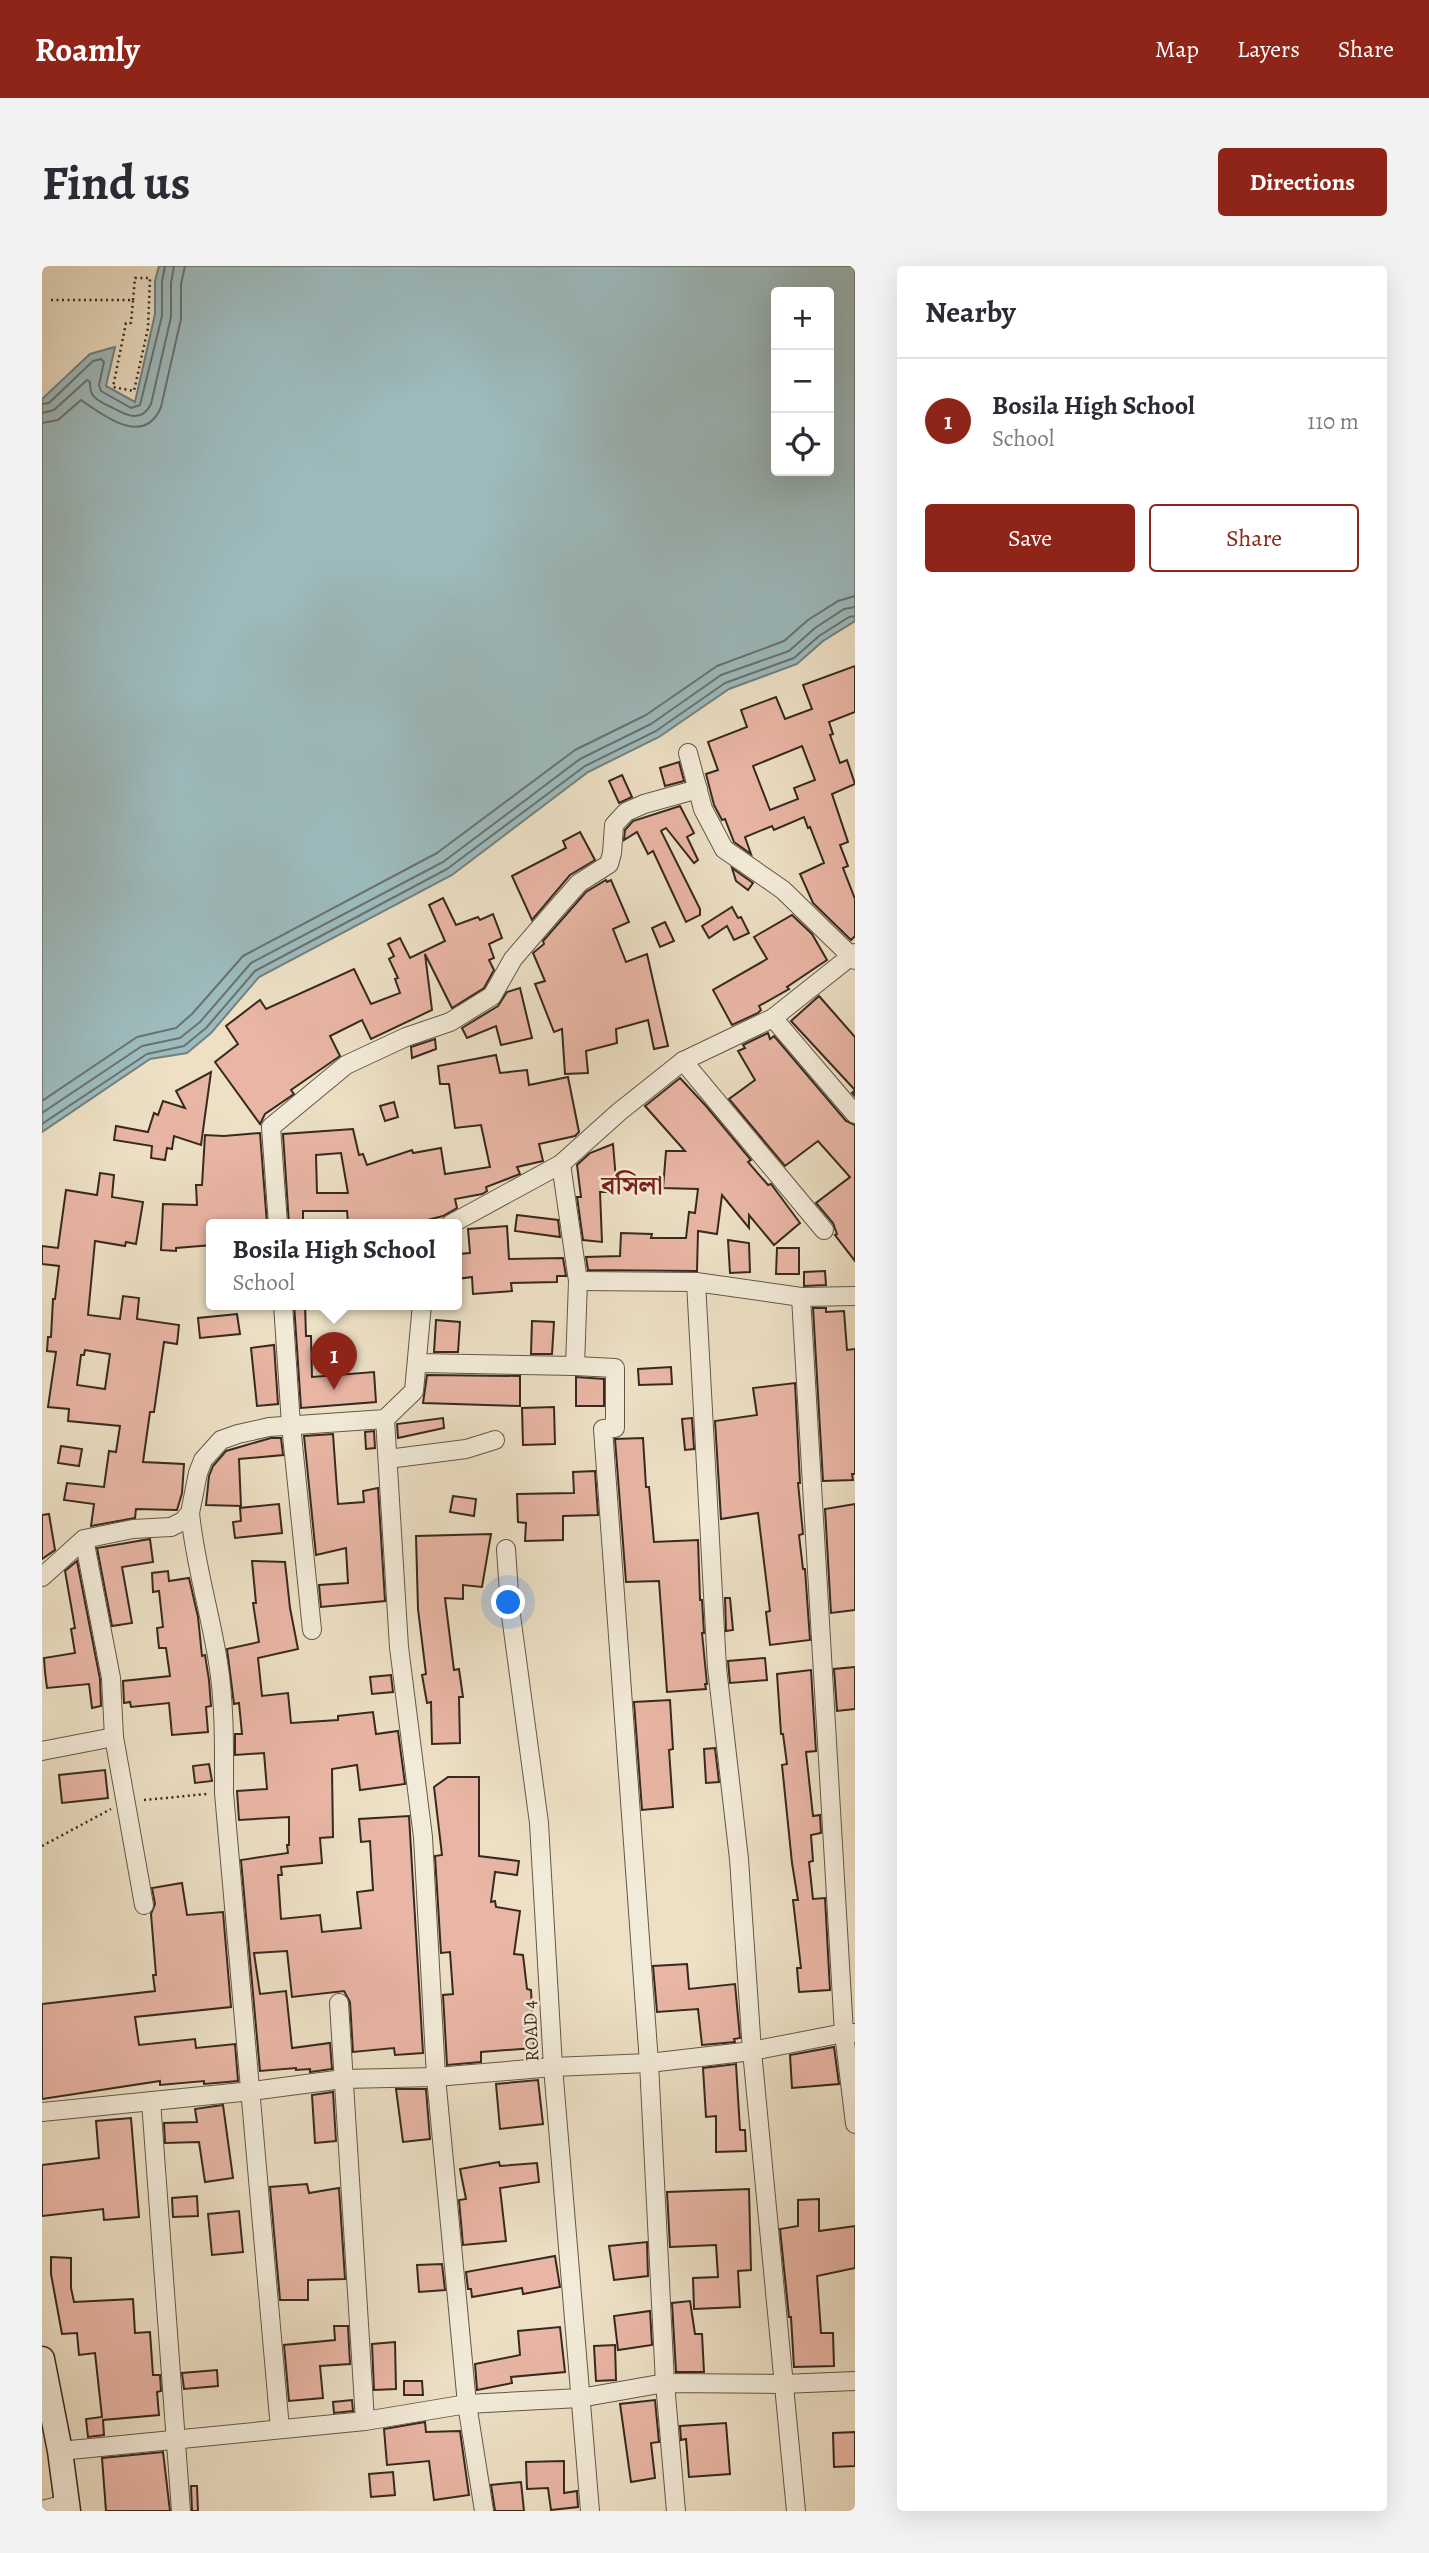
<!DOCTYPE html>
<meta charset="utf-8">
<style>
body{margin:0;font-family:Alegreya,"Noto Serif Bengali",serif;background:#f2f2f3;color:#2b2b33}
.controls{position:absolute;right:21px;top:21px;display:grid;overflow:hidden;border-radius:7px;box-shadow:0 7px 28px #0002}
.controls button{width:63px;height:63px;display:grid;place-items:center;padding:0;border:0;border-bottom:2px solid #e1e1e2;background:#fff;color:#2b2b33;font:35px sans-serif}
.you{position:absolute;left:467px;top:1337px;width:24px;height:24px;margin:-18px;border:5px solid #fff;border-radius:50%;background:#1a73e8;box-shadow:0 0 0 10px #1a73e833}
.badge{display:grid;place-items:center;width:46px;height:46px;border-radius:50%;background:#8f2418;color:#fff;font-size:23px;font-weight:700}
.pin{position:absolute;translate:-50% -58px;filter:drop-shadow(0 2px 4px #0008)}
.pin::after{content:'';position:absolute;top:37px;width:24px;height:21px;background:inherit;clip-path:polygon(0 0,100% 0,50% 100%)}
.popup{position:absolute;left:164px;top:953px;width:256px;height:91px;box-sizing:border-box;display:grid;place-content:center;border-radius:7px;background:#fff;filter:drop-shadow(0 2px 5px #0005);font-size:23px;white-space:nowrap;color:#7c7c81}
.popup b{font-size:26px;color:#2b2b33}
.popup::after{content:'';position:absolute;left:50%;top:100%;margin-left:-14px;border:14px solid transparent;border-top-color:#fff}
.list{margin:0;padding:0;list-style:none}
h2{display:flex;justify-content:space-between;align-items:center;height:91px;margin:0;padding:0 28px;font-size:30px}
h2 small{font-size:23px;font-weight:400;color:#7c7c81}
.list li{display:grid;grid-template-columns:46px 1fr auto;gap:21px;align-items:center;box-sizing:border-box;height:126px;padding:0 28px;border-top:2px solid #e1e1e2}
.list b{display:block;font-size:26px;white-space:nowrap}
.list p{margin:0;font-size:23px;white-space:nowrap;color:#7c7c81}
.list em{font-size:23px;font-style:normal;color:#7c7c81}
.actions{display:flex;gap:14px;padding:21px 28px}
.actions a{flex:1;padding:16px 0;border:2px solid #8f2418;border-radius:7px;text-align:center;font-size:24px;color:#8f2418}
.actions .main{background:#8f2418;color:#fff}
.icon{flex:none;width:38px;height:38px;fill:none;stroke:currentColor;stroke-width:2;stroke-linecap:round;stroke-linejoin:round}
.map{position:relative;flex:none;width:813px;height:2245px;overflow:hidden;border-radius:7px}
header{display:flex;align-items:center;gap:42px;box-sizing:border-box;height:98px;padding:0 35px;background:#8f2418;color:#fff}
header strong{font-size:33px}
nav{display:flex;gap:38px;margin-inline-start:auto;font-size:24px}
.intro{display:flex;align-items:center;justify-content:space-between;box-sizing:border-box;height:168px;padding:0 42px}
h1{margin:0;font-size:49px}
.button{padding:18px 32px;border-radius:7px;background:#8f2418;color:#fff;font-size:24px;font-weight:700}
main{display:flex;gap:42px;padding:0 42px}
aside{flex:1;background:#fff;border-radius:7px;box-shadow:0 7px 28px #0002}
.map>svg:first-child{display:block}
.water{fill:#9dbbbe;stroke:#74817e;stroke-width:2;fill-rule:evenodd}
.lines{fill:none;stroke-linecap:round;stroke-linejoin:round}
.shore{stroke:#6a726e;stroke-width:2}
.building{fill:#e9b6a5;stroke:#37291f;stroke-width:2;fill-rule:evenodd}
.minor-casing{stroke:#645748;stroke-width:20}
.secondary-casing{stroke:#37291f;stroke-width:27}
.path{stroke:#37291f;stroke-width:2.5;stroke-dasharray:2 3.5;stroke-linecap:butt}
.minor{stroke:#f3ebd9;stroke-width:18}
.secondary{stroke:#f3ebd9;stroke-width:24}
.labels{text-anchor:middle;stroke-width:5;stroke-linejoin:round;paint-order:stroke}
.street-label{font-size:19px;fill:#37291f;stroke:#f3ebd9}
.district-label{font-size:26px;font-weight:bold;fill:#7a1f14;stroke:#f3ebd9}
</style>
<header>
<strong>Roamly</strong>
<nav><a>Map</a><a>Layers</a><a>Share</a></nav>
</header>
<div class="intro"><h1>Find us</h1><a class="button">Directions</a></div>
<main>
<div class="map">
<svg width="813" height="2245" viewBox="0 0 813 2245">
<rect width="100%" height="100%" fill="#ede0c5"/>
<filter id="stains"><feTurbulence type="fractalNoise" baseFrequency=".00286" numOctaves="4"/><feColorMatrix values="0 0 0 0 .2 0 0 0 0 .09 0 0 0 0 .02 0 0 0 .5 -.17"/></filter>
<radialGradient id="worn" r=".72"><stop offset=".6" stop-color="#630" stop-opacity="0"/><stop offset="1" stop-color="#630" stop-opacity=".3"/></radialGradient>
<path class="water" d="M117,0H813V355L781,375L755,398L687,423L617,471L546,506L410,609L217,711L169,767L145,787L108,793L0,866V133L48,88L73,81L64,120L93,136L113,48V15ZM734,26H787V205H734Z"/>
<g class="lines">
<g class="shore">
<path d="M0,138L7,137L51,95L59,93L62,96L57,119L59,125L89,142L98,139L120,50V16L123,0"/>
<path d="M0,147L12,144L45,114L48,116C48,121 48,124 50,128C54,135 63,138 69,141C84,149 99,158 109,138L129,51V17L132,0"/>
<path d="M0,157L16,154L39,134C61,149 102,182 119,141L139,53V18L143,0"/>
<path d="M0,835L95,771L134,762L150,748L201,690L395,587L533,484L604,449L675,400L742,375L766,354L796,335L813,330"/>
<path d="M0,847L100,780L138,772L158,756L209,697L401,596L538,493L609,458L679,409L747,385L773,362L802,343L813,341"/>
<path d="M0,858L105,788L142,780L164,762L213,705L405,603L543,500L614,465L683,417L752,392L777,370L807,351L813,350"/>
</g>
</g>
<g class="building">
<path d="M813,400V446L787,456L791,468L788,469L798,497L805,494L813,518L790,528L806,576L798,579L806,600L801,602L813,633V670L809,674L771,637L758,608L782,597L768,561L766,562L762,551L732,564L730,560L703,571L709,588L692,576L683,553L680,554L672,539L664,508L676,504L666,476L705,461L699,444L734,431L743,453L770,443L761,419ZM760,480L773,514L752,522L756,533L728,544L711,500Z"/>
<path d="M637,496L642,515L623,520L618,502Z"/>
<path d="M580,509L590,531L577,537L567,515Z"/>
<path d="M638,540L652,567L645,571L656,594L652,597L624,562L619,565L658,643V649L644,656L611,585L606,588L595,566L582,574L583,564L591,555Z"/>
<path d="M538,566L553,594L528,609L490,654L470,610L524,582L521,575Z"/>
<path d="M690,602L711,617L706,624L694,615Z"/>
<path d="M564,614L565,616L569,614L587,656L571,663L584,696L605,688L626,780L612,783L606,754L574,763L575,777L544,785L546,807L523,808L520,763L512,766L493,718L503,715L491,687L502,678L501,675L544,626Z"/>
<path d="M401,632L414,659L436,651L438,654L451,648L460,672L447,678L452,692L447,694L452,704L442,722L410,742L383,688L390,744L329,773L320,754L288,770L298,790L249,824L252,828L223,848L218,858L173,796L196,778L184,760L218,734L224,743L312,703L329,738L358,727L353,713L356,712L347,693L352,690L346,678L358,672L368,692L403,675L387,639Z"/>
<path d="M690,641L696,652L699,651L707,667L692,674L685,660L667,672L660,660Z"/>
<path d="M750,649L770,668L785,694L745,721L747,723L717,740L719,744L716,747L690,759L671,724L725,693L712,671Z"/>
<path d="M623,656L632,675L618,681L610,662Z"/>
<path d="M478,722L490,772L459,779L454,760L425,772L420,762L456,740L465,726Z"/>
<path d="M777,730L813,771V830L810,827L813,824L749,755Z"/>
<path d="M726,767L728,773L732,770L804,855L813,859V995L793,969L795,968L791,957L774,937L808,911L776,875L743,900L687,833L713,814L696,785L703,782L701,779Z"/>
<path d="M393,773L394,783L370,792L369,781Z"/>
<path d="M454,789L458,807L485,804L487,819L526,811L537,866L533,870L497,878L501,895L475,901L478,908L444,921L445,925L440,928L413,933L415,942L401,950L382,955L383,958L306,956L305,945H261V958H247L241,868L311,863L317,889L321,888L325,899L370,884L371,887L399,882L403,908L448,901L439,859L413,862L407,818H398L396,800ZM299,887L306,927H275L274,889Z"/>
<path d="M169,806L159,879L132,870L130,883L125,882L123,894L109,892L110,880L72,874L74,860L106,866L112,847L116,849L121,835L143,842L134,825Z"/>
<path d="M638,812L664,840L709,894L706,896L726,919L729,918L758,957L732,979L707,949V962L680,929L675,968L656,965L655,1005L546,1004L544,991L578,990L579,967L610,968L609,972H644L647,946L653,947L656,923L621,922L624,885H643L603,840Z"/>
<path d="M352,836L356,851L343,855L338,840Z"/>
<path d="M218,867L225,958H170V979L134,982V985L119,984L121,938L155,939L154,919H160L163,869L182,870Z"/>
<path d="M571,878L575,926H558L560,976L541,974L535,931H539L535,899L548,887Z"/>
<path d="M58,907L72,909L70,931L101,936L94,978L84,976L83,980L53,975L46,1049L78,1053L81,1030L97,1032L95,1053L137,1059L135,1078L122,1076L112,1146H108L101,1196L142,1198L140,1227L135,1244L94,1243L93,1252L49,1260L52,1238L22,1234L25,1217L62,1221L67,1185L74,1186L78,1160L26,1155L27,1143L6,1141L14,1086L5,1085L6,1071H9L11,1033H13L17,1000L0,998V980L16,982L24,924L55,929ZM43,1084L68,1088L63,1123L35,1119L39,1089H42Z"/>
<path d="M475,949L516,954L518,971L473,965Z"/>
<path d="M465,960L467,993L521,992L524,1010H515V1016L469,1017L470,1025L431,1028L430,1011L415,1013V988L428,987L426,963Z"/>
<path d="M686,974L707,977L708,1006L688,1007Z"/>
<path d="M735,982H757V1008H734Z"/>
<path d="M783,1005L784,1019L762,1020V1006Z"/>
<path d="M252,1038H263L264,1070H269L270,1111L332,1106L334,1136L259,1142Z"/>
<path d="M771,1042H784V1046L802,1045L805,1084L813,1083V1208H810L811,1214L781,1215Z"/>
<path d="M195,1048L198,1068L158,1072L156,1052Z"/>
<path d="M394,1054L418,1056L416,1086H392Z"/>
<path d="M490,1055L512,1056L510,1088H489Z"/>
<path d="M232,1079L236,1138L215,1140L209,1082Z"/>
<path d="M629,1101L630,1118L597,1119L596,1103Z"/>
<path d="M385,1109L478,1110V1140L381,1137Z"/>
<path d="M534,1111L562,1113V1140H534Z"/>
<path d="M753,1117L758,1217H756L761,1268L757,1269L761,1303H763L768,1374L728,1379L724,1346L728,1345L716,1247L679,1253L673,1155L715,1149L711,1122Z"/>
<path d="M512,1141L513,1178L481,1179L480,1142Z"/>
<path d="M401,1152L402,1162L356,1172L355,1158Z"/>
<path d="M650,1152L652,1183L643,1184L640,1153Z"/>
<path d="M332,1165L333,1182L324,1183L323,1166Z"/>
<path d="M291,1168L296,1238L322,1236L321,1225L336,1222L343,1335L279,1341L277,1319L306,1317L304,1282L274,1289L262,1170Z"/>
<path d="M229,1172H239L241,1189L197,1193L199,1240L164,1239L167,1210L171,1200L184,1185Z"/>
<path d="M601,1172L604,1221H607L612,1276L656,1274L658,1334H660L662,1367H660L665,1418H663L664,1423L625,1426L617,1315L584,1316L573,1173Z"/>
<path d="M19,1180L40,1183L37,1200L16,1197Z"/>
<path d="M553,1205L556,1249L521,1250V1274L483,1275L484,1257L476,1256L475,1228L532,1227L531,1206Z"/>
<path d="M411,1230L434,1233L432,1250L408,1246Z"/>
<path d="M237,1238L240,1267L193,1272L191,1256L199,1255L198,1242Z"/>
<path d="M813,1238V1344L789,1347L783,1243Z"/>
<path d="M7,1248L13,1284L0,1293V1249Z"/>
<path d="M449,1268L440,1321L421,1319V1333L403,1332L412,1404L417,1403L421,1431H417L418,1477L390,1478L389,1436L385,1437L380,1409L384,1408L376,1343L374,1270Z"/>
<path d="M108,1273L111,1296L80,1301L90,1357L70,1360L55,1282Z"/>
<path d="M35,1295L58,1413L59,1440L50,1442L47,1418L5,1422L3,1406L2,1392L33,1387L29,1363L33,1362L23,1305Z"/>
<path d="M210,1295L243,1296L248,1342L256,1383L216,1392L220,1430L246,1427L249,1457L296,1454V1450L331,1446L334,1468L356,1465L363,1518L318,1524L315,1499L290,1503L291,1571L278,1572L280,1597L239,1601L240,1609H236L239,1653L278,1649L280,1666L319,1662L315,1626L331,1624L328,1575L319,1576L317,1553L367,1550L381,1787L353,1789L352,1782L311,1786L308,1736L302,1725L250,1731L245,1685L212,1687L218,1728L244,1725L250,1782L288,1777L290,1803L268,1806V1803L254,1804V1802L218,1805L199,1594L246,1587L245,1579H247V1551L197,1554L195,1525L225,1523L222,1487L193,1489V1468H200L197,1437L192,1438L185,1383L217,1376L211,1337H214Z"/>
<path d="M126,1305L127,1315L147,1312L156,1351L160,1390L163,1389L167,1414L169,1440L164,1441L166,1466L130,1469L127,1437L89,1441L88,1436L82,1437L81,1415L128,1410L124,1382H117L115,1362L121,1361L117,1325L111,1326L110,1307Z"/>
<path d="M683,1332H688L691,1364L684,1365Z"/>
<path d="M723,1392L725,1414L688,1417L686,1395Z"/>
<path d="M813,1401V1443L795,1445L792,1403Z"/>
<path d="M769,1404L774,1485L764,1486L771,1550L778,1549L779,1567L769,1569L771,1595L767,1596L771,1633L783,1632L788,1724L757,1726L755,1702H759L751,1634H756L750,1597L740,1499L745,1498L741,1468H739L735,1408Z"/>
<path d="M349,1409L351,1426L330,1428L328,1411Z"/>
<path d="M628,1434L631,1483L627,1484L631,1541L600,1544L592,1436Z"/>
<path d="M673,1482L677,1516L664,1517L662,1483Z"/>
<path d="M167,1498L170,1515L153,1517L151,1500Z"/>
<path d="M63,1504L66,1532L20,1537L17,1509Z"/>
<path d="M406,1511H437V1590L477,1595L475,1609L453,1606L449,1636L453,1635L454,1641L478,1645L472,1688L481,1689L485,1723L489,1724L492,1782L439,1786V1796L405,1799L401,1729L411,1728L408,1686L399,1687L393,1590L400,1589L392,1521Z"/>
<path d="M140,1617L145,1649L181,1646L189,1741L93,1751L97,1779L153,1773L154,1782L193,1778L196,1815L162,1818V1815L118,1819V1815L0,1833V1738L113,1725L111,1709H114L109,1648L113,1638L110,1622Z"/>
<path d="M645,1698L647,1723L693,1718L698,1772L692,1773L693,1776L660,1779L656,1743L615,1746L611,1700Z"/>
<path d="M792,1781L797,1818L750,1822L748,1789Z"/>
<path d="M694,1798L698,1864H703L704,1885L674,1886V1850L664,1851L661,1802Z"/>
<path d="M496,1814L501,1858L458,1863L454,1818Z"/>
<path d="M354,1823H384L388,1873L361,1876Z"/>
<path d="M291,1826L294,1875L273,1877L270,1829Z"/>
<path d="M181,1839L191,1912L163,1916L157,1876L123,1877L122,1857L155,1856L153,1843Z"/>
<path d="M89,1852L97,1951L62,1954L61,1943L0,1950V1899L57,1892L54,1855Z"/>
<path d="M457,1896L458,1900L495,1897L497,1916L458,1922L464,1975L421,1979L417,1934L424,1933L418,1903Z"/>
<path d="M265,1918L267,1927L297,1922L303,2013L266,2014V2034H238L228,1921Z"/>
<path d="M707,1923L709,2004L696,2005L698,2041L652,2043L651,2012L676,2011L674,1979L628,1981L625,1926Z"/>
<path d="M155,1930L156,1950L131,1951L130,1932Z"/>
<path d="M777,1933V1965L813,1960V2002L775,2010L779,2067H791L792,2100L752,2101L749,2051H747L738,1963L756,1960V1934Z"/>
<path d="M197,1945L201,1986L170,1989L166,1948Z"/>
<path d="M605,1976L606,2010L572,2014L567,1980Z"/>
<path d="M513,1990L518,2021L481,2028L480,2022L430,2031L429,2023H426L424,2006Z"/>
<path d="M9,1991L29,1992V2022L32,2036L91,2033L93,2067L108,2066L111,2109H118L119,2125L115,2126L117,2149L61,2154L62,2169L46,2171L44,2153L60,2151L53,2087L37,2089L35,2067L20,2068L9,2008Z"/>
<path d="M400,1998L403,2024L377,2026L375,1999Z"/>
<path d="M648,2035L653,2068H660L662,2106H634L630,2037Z"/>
<path d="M608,2045L610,2079L576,2084L572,2050Z"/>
<path d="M292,2060H306L308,2098L278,2100L281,2132L247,2135L242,2079L293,2074Z"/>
<path d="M518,2061L523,2106L469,2111L470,2117L435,2124L433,2098L478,2089L476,2065Z"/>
<path d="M353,2076L354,2123L332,2124L330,2078Z"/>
<path d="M573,2079L574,2114L554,2115L552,2080Z"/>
<path d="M175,2104L176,2120L142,2123L140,2107Z"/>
<path d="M362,2115H380L381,2129H362Z"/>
<path d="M310,2134L311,2145L292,2147L291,2136Z"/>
<path d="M613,2134L617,2176L609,2177L613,2212L589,2216L578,2138Z"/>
<path d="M383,2156L384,2166L418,2165L427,2229L392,2234L387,2195L345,2199L342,2163Z"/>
<path d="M684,2157L688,2208L647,2211L644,2173L639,2174L638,2160Z"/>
<path d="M813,2166V2200L792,2201L791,2167Z"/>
<path d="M121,2186L128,2245H64L60,2192Z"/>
<path d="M522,2195V2227L535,2225L536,2241L509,2244L506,2222L485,2223L484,2196Z"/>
<path d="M351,2206L353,2229L329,2231L327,2208Z"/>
<path d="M479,2216L482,2245H453L449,2219Z"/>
<path d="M149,2220H155L156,2245H150Z"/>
</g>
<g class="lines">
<g class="minor-casing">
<g id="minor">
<path d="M646,487L661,543L682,583L741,624L813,694"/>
<path d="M731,752L813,848"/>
<path d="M641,795L782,964"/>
<path d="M236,958L229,861L304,799L364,771L408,756L450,730L471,693L514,643L537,617L567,598L570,587L572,559L584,546L602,538L656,523"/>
<path d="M409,958L519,898L577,846L641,795L731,752L813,687"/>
<path d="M536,1015L654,1016L759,1031L813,1030"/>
<path d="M654,1016L675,1402L697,1593L710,1785L754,2245"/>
<path d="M759,1031L802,1767L813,1858"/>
<path d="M241,1038L249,1159L270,1364"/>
<path d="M376,1097L533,1100L536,1015L519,898"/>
<path d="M533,1100L573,1102V1162L561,1163L607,1797L623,2117L634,2245"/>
<path d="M343,1153L357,1381L381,1571L394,1811L425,2138L442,2245"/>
<path d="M346,1193L424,1183L453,1174"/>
<path d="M148,1247C153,1298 168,1346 176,1396C183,1439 182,1483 182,1527L238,2163"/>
<path d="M42,1273L69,1412L72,1471L102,1639"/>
<path d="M464,1283L468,1342L497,1557L511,1801L548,2245"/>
<path d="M0,1311L42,1273L91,1263L129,1261L141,1255L148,1247L156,1207L161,1194L179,1174L196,1168L227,1161L343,1153L372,1125L380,1038"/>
<path d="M0,1485L72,1471"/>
<path d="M297,1737L323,2155"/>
<path d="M109,1835L139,2245"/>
<path d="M0,1846L210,1825L301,1813L394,1811L511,1801L607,1797L710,1785L802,1767H813"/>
<path d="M18,2185L323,2155L425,2138L538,2132L623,2117L741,2118L813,2115"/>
<path d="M0,2244L24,2238"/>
</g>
</g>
<g class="secondary-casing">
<path id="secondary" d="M0,2093L18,2185L26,2245"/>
</g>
<g class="path">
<path d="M9,34H91L89,57H84L71,121L92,125L106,62L108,12H93L91,34"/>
<path d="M102,1534L165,1528"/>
<path d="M0,1580L69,1543"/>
</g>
<use href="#minor" class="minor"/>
<use href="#secondary" class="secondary"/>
</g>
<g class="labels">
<g class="street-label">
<text transform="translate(488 1765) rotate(-93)" y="7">ROAD 4</text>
</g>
<g class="district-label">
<text x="590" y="928">বসিলা</text>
</g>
</g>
<rect width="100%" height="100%" filter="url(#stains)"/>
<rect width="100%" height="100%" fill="url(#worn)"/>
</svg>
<div class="controls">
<button>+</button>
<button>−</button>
<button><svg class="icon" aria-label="locate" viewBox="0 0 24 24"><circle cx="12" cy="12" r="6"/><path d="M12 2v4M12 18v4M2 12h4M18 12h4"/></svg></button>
</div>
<div class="you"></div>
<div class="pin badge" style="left:292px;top:1124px">1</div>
<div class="popup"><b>Bosila High School</b>School</div>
</div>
<aside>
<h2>Nearby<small></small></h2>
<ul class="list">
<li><span class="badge">1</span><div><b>Bosila High School</b><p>School</p></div><em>110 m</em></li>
</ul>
<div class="actions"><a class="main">Save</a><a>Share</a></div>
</aside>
</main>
